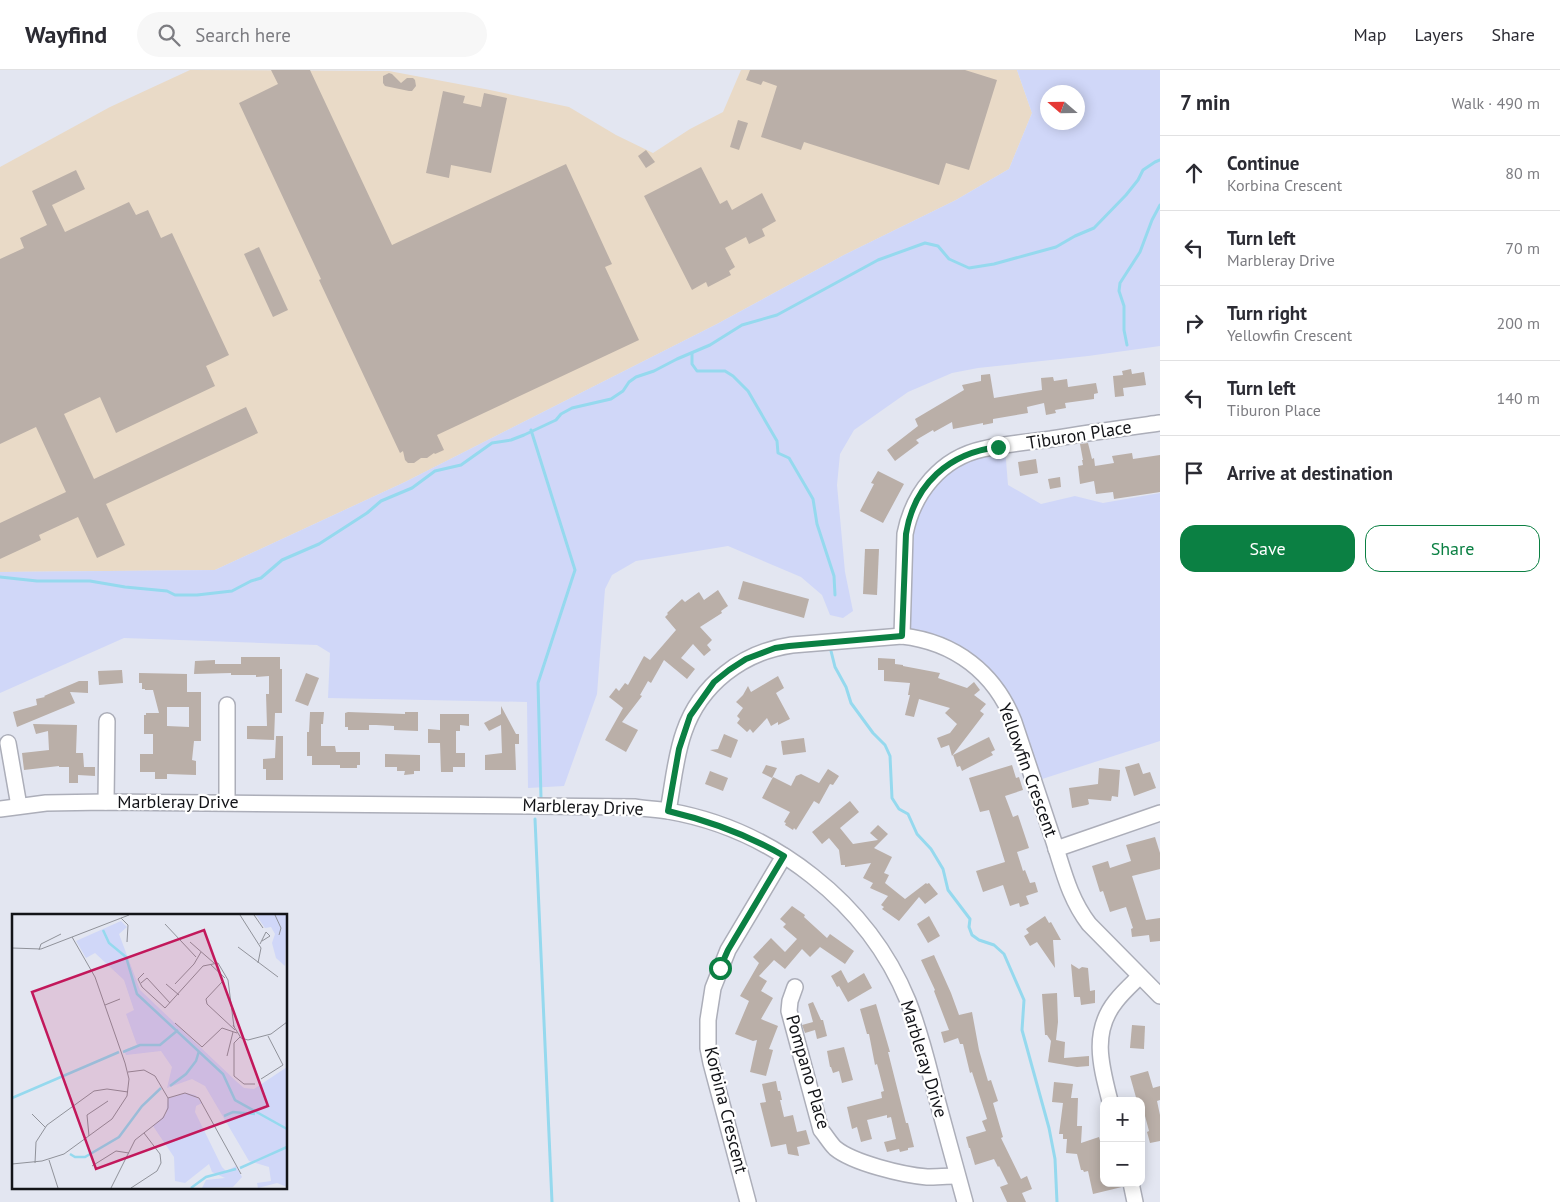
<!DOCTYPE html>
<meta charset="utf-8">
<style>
body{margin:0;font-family:"PT Sans",sans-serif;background:#f7f7f7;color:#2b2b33}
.controls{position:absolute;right:15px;bottom:15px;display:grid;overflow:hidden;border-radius:10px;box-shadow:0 2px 12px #0003}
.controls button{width:45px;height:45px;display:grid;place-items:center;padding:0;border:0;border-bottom:1px solid #e1e1e2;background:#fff;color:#2b2b33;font:25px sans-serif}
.compass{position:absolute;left:1040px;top:15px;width:45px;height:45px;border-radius:50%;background:#fff;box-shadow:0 2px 12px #0003;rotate:290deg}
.stop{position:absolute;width:15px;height:15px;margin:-11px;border:4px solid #0b8043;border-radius:50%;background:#fff}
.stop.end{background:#0b8043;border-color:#fff;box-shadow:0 1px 5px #0008}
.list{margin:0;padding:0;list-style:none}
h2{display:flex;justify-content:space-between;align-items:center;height:65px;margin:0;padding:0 20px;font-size:21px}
h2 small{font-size:16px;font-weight:400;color:#7c7c81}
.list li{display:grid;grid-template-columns:32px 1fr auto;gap:15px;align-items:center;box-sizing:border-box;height:75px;padding:0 20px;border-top:1px solid #e1e1e2}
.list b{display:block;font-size:19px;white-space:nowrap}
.list p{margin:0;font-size:16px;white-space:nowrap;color:#7c7c81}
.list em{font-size:16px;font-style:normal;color:#7c7c81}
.actions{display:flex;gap:10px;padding:15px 20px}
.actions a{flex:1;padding:11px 0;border:1px solid #0b8043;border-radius:15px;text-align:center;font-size:18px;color:#0b8043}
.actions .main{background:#0b8043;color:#fff}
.icon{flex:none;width:28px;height:28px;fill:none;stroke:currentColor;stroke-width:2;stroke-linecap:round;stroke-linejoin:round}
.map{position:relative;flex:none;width:1160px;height:1132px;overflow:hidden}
header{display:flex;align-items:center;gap:30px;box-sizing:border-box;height:70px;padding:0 25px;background:#fff;border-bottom:1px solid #e1e1e2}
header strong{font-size:24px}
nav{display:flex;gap:28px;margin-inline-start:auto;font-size:18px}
.search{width:350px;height:45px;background:#f7f7f7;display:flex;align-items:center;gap:12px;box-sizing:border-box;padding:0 18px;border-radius:28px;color:#7c7c81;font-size:19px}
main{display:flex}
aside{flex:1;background:#fff}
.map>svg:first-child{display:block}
.industrial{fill:#e9dac7}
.green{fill:#d0d7f8;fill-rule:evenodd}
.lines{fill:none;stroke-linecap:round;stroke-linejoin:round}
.stream{stroke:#95d9ee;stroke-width:3}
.building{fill:#baafa8;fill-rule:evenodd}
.minor-casing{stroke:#acaeb9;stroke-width:18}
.minor{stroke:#fff;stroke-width:15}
.route{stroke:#0b8043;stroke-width:6}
.labels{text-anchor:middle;stroke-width:4.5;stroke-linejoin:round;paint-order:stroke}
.street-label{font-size:18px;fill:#131418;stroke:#fff}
.inset-river{fill:none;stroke:#95d9ee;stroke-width:2.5}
.inset-road{fill:none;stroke:#90929a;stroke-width:1}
.view{fill:#c2185b;fill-opacity:0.15;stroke:#c2185b;stroke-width:2.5}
.inset-edge{fill:none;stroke:#131418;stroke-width:2.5}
</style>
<header>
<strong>Wayfind</strong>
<div class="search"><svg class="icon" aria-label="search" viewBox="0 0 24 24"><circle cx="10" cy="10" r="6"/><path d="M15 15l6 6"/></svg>Search here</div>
<nav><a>Map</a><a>Layers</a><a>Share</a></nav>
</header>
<main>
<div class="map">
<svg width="1160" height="1132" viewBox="0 0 1160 1132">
<rect width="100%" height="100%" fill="#e3e6f1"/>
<path class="industrial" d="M190,0L389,1L485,19L569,37L616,65L653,83L690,59L723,42L741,0H1017L1032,43L1009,99L956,130L844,185L717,254L405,412L215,500L0,502V97L110,37Z"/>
<g class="green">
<path d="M1017,0H1160V276L1088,286L978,298L952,303L908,322L854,360L840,384L837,415L845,502L853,541L843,548L830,545L822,525L801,507L728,476L636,491L612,505L605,519L597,624L564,716L528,718L527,632L328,628L330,583L317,575L124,568L0,623V502L215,500L405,412L717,254L844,185L956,130L1009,99L1032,43ZM1048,22H1078V52H1048Z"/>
<path d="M1005,378L1008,415L1041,434L1075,426L1103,433L1160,423V671L1036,711L989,607L904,565L910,450L944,399Z"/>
</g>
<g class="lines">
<g class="stream">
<path d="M1127,275L1124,260V236L1119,221L1120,213L1140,182L1152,150L1160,135"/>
<path d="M692,283V294L697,301H725L733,306L748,321L777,371L778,383L789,388L813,429L817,454L834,506L835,525"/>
<path d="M531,360L575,500L538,613L541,728"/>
<path d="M0,507L37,511H90L125,517L167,521L175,525H197L232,521L251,511L261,508L282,490L319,474L367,443L381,431L412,418L435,401L461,395L492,373L511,370L524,365L556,350L561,344L572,338L611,329L623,321L629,312L636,307L654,301L677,289L710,275L742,255L777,245L878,190L925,173L938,176L949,189L969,198L994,194L1056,177L1075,166L1094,158L1126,125L1138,110L1143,100L1155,92L1160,90"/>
<path d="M831,581L835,597L846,617L851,633L873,663L885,675L890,686L892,728L899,739L908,744L917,764L931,779L943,799L948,820L970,849L969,857L972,865L979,870L994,875L1004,884L1024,930L1022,960L1049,1058L1055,1089L1057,1132"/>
<path d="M535,749L552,1132"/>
</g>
</g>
<g class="building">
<path d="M271,0H310L392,175L566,94L612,194L605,197L639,270L437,365L444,380L435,384L434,383L427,388H421L414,393H408L405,390L403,381L400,383L319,210L321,209L239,33L278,14Z"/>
<path d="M750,0H965L997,10L969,100L946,93L939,115L804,72L801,80L761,67L777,16L763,11L761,15L746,10Z"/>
<path d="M389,3L392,4L401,13L407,8H413L415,10L416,16L412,21H409L385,16L383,13V6Z"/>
<path d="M443,21L465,26L463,33L481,37L484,23L507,28L491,103L451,95L449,108L426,103Z"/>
<path d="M738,50L748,53L739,80L730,77Z"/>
<path d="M646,80L655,92L646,98L638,86Z"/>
<path d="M701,97L720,134L727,130L732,140L762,123L776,151L762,159L765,166L749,174L746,167L725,178L735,197L729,201L731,205L708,217L706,212L692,220L644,126Z"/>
<path d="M76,100L85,119L52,135L65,162L129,132L136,145L148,140L161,168L172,163L229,285L206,296L215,316L116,363L100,327L64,344L94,409L246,337L258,363L106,434L125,475L97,488L78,447L39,465L41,470L0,489V453L66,422L36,357L0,374V189L24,178L20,168L47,155L32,121Z"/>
<path d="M259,177L288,240L273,247L244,184Z"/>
<path d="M1131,299L1132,304L1144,302L1146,315L1123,318L1124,326L1115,327L1113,306L1123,305L1122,301Z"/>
<path d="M990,304L994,328L1042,320L1041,308L1053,307L1054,311L1067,309L1068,317L1096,313L1098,323L1094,324V329L1065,333L1066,338L1055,340L1056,343L1046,345L1044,333L1027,337L1028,343L993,349V353L983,355V353L953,359L952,352L934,362L933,360L916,370L919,373L895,391L887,380L918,356L915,349L964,320L962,315L981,311V305Z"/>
<path d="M1088,373L1092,389L1094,388L1095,396L1114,393L1112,386L1132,383L1133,389L1160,385V422L1114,429L1113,422L1096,424L1094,411L1080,414L1078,396L1083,395L1082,390H1083L1080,374Z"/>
<path d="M1036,389L1038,403L1020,406L1018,392Z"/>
<path d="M878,401L904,414L883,453L860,441L874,414L871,413Z"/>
<path d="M1060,407L1061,417L1050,419L1048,409Z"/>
<path d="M865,479H879L877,525L863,524Z"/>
<path d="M743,511L809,529L804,548L738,529Z"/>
<path d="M718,520L728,536L721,541L722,543L700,557L712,570L707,575L711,580L704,586L693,574L681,588L695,599L687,609L664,590L651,613L648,611L640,625L642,626L622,652L638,660L626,682L605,670L623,638L609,627L616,618L619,621L625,613L628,615L644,586L650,590L676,560L665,547L668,544L667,543L682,529L685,532L699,522L704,530Z"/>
<path d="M241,587H280V599H282V643H275L274,670L247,669V656H267L266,624H269V606L256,607V605H231V603L194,604L195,591L215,590V594H241Z"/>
<path d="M878,588L895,589V594L903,595V596L940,603L938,608L967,618L974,612L980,620L974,625L986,634L980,641L984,644L952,686L949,675L941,678L937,668L950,663L957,654L945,643L950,638L919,629L914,647L905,645L910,625H908L910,613L884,611V600H878Z"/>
<path d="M122,600L123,613L99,615L98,601Z"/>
<path d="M139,603L187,604V622H201V671H194L192,690L196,691V705L167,704V709H155V702H140V684H153V664H144V645H146V643H159L153,620H145V619H142V613H139ZM167,637H189V657L167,656Z"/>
<path d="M306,603L319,608L308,636L295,631Z"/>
<path d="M778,606L784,618L776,623L790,649L778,655V652L771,656L767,648L753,663L750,659L747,662L737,653L740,649L737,646L743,638L736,632L743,625L748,616L751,622Z"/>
<path d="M79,611H88V623L70,622L75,633L17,657L13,642L37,635L36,629L45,627L44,626Z"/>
<path d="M501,636L516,664H519V674H515L516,700H485V685L502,683L501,655L489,661L484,653L501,644Z"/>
<path d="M310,642H324L323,654H321V676H335L336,682H360V695H357V698H340V695H312V686H307V662H309Z"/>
<path d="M348,642L405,644V642H418V661L394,660V656L376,655H369V660H348V657H345V643Z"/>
<path d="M440,644H469V656L460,655V661H456V683H465V697H453V702H441L440,673H428V659L440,660Z"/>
<path d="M33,654L77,655L76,683H83L84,697H95V706L78,705V713H69V697H59V696L24,700L22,683L49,680L48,661L36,664Z"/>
<path d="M724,664L738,670L731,688L710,680L718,679Z"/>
<path d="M276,666H283V710H266V699H263V689L275,688Z"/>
<path d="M989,667L995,680L991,682L993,685L962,701L960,696L957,697L953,685Z"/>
<path d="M804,668L806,682L783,685L781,671Z"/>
<path d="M385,684L420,685V701H414V704L404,705L405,701H397V697H385Z"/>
<path d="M1139,693L1143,704L1150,702L1156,718L1134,726L1125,697Z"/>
<path d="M766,695L777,698L772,708L762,703Z"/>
<path d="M1012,695L1016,708L1019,707L1023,720L1005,726L1013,747L1018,745L1029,778L1017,782L1023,801L1025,800L1030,813L1035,812L1038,822L1026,826L1029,834L1020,837L1019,833L1010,836L1003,815L983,822L976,801L1005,792L989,740L980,742L969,708Z"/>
<path d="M1099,698L1120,700L1118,727L1112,726L1111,731L1088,729L1089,734L1087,735L1072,738L1069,718L1098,714Z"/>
<path d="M828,699L839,706L833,715L830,714L819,734L814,731L796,760L794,758L793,760L785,755L786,753L784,752L790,742L762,728L773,707L791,716L796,706L801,704L819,713Z"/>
<path d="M710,701L728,708L723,721L705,714Z"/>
<path d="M850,731L859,742L840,758L853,774L878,770L870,763L878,755L888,764L874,778L892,787L884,803L889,805L885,813L905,829L926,813L927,814L929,813L938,824L925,834L919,827L899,851L882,839L884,837L881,835L888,826L870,818L873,813L863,808L871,793L845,797V795H841L839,780L829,768L822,774L812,762Z"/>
<path d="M1155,767L1160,783V799L1132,806L1146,850L1160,848V871L1150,872L1149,865L1132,867L1131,859L1133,858L1126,837L1110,842L1103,821L1100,822L1092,796L1108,791L1110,798L1131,791L1126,775Z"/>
<path d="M792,836L805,845L804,847L827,868L830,864L854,881L845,894L820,877L810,887L802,879L785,899L774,890L759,906L767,911L761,921L773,928L761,949L778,956L769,979L773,980L766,1006L750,1002L757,970L753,971L735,964L749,931L740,926L759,893L753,887L771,868L785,882L797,869L783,857L786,854L780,849Z"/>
<path d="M929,846L940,866L928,873L917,854Z"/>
<path d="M1045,846L1049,853L1051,852L1061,870H1053L1055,898L1037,872L1030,876L1024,866L1029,863L1026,859Z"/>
<path d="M934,885L951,923L959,945L972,942L979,980L988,1011L991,1010L998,1031L993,1033L1003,1067L1001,1068L1021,1109L1027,1106L1032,1119L1022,1123L1026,1132H1007L1000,1117L1008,1114L999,1096L998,1097L994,1089L975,1095L970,1078H969L966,1067L986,1061L982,1051L987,1049L972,1002L970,1003L963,974H960L958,968L944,973L941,962L949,960L934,921L935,920L921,890Z"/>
<path d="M1071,894L1079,899L1082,897L1088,898L1090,921L1095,920V933L1081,935L1080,927H1074Z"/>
<path d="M841,900L848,913L864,903L872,918L848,932L839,916L837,917L831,906Z"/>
<path d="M1057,923L1058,952L1056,970L1065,972L1064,988L1089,986V996L1077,997L1048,992L1051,971L1047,965H1045L1042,924Z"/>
<path d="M813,932L821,950H823L827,966L817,969L815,960L805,963L802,955L813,952L808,934Z"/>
<path d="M876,934L890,982H888L906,1053H908L914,1077L908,1078V1080L900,1082L899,1079L887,1082L884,1072L896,1069L891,1047L887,1048V1045L867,1050L872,1069L861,1072L857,1057L852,1059L847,1037L882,1028L881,1022L884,1021L877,994L875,995L869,964H867L860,939Z"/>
<path d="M1132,955L1145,956L1144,979L1130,978Z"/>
<path d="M844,977L853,1010L842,1013L839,1001L833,1003L831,997H830L827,981Z"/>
<path d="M1148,1001L1153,1018L1160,1016V1030L1157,1031L1160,1045V1071L1150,1073L1147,1062L1149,1061L1141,1031H1137L1130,1006Z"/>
<path d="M776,1011L778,1021H780L782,1030H780L784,1047L793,1045L797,1062L806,1060L810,1074L797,1077L799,1086L788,1084L786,1074L771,1077L760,1033L766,1032L762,1014Z"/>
<path d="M1054,1012L1073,1014L1071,1028H1078L1077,1056H1082L1081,1073L1099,1067L1102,1078H1100L1104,1095V1113H1122V1117L1093,1124L1088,1101L1084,1102L1083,1100H1081L1077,1084L1066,1083L1067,1069H1063V1064H1059L1063,1033L1052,1032Z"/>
</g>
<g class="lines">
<g class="minor-casing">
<g id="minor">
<path d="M902,566L905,464C913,423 941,388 983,379C1005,374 1028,372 1051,369C1087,363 1124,358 1160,353"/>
<path d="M8,673L19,736"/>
<path d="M106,732L107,651"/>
<path d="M227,732V635"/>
<path d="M0,739L46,733L106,732L634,737C646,739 657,739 668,741C773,759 868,833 908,931C920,961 927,991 935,1022C945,1059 955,1095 965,1132"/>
<path d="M668,741C673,715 675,687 684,662C700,615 742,582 792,575L902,566C955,572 995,603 1014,652C1027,691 1040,730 1053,769C1063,799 1069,828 1089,854L1160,926"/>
<path d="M1056,779L1160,743"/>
<path d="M795,917L790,931L789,941L821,1060C826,1066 830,1073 835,1078C853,1093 903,1105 927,1107C937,1107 947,1106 957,1106"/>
<path d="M1110,1031C1101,996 1091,962 1116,931C1123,922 1132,914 1140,906"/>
<path d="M1131,1113L1135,1132"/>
<path d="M748,1132L711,993L708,978V950L713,918L728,880L784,786"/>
</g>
</g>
<use href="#minor" class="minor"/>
</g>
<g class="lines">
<path class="route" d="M720,898L728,880L784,786C748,765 710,751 668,741L679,679L690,646L714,612L729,600L746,589L775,578L789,576L902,566L906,464C914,414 949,383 998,377"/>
</g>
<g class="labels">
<g class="street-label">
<text transform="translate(1079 365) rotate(-9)" y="6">Tiburon Place</text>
<text transform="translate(1028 700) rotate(70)" y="6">Yellowfin Crescent</text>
<text x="178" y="738">Marbleray Drive</text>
<text transform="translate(583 737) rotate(2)" y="6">Marbleray Drive</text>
<text transform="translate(924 989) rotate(73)" y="6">Marbleray Drive</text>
<text transform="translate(808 1002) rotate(74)" y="6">Pompano Place</text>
<text transform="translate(726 1040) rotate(76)" y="6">Korbina Crescent</text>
</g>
</g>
<g transform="translate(12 844)">
<rect width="275" height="275" fill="#e3e6f1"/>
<path d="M244,1H275L273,52L264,44L260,29L263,20L259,13L253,14ZM109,7L115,13L107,20L128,76L225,168L232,174L242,175L275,153V273L265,269L246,274L245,269L259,267L257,253L237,247L193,172L180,165L155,174L160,153L149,137L114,141L112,136L125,131L114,100L122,96L112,66L83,39L74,44L64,27ZM174,179L183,181L190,189L184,192L183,198L210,253L214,257L224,252L230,263L221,273L190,274L194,266L213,264L200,258L197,250L173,269L163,267L162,243L141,212L154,200L156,184Z" fill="#d0d7f8"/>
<path class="inset-river" d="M91,16L97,29L114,43L125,80L211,160L223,186L275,215M111,138L128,131H148L166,116M158,172L174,160L184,147L187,137M0,184L107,138M212,202L221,198L243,200M58,240L63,243H73L107,223L130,192L149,174M228,254L275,233M179,274L194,263L224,255"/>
<path class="inset-road" d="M228,1L249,34L246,49M242,1L251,14M263,1L269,14L267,21M109,4L116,11L115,28M153,10L184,43M178,28L202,49M248,30L254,18L258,22L250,27M226,33L266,63M0,34L29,35L117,1M27,36L29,30L49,20M198,50L213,64M132,59L126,65L130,73L153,94L191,52L206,49L216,66L222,113M210,68L194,85L195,90L223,116M129,69L135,64L158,89M154,70L167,81M163,70L182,50L189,38M93,91L108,85M163,109L190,133L210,114L225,119M221,111L229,124L236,126L259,120L275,108M228,123L222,129V162L232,170H243M215,142L221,118M249,165L271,151L256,122M156,184L173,179L187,184L229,260M20,200L33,213M77,222L75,201L96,187M37,246L46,274M23,249L24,228L35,211L82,177L95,175L116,178M0,250L30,247L52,240L100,205L115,182L117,165L113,149L83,63L60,23M80,252L104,237L117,239M99,274L123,226L151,204L156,194V184L143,162L132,156L116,158M119,274L145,257L149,249L148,240L132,219"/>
<path class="view" d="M192,16L256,192L84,255L20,78Z"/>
<rect width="275" height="275" class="inset-edge"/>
</g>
</svg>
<div class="controls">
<button>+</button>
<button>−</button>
</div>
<svg class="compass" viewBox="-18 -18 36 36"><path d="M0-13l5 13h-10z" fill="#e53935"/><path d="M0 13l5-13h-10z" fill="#7c7c81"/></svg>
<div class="stop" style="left:720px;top:898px"></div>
<div class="stop end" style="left:998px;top:377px"></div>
</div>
<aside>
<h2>7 min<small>Walk · 490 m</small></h2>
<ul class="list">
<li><svg class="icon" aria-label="ahead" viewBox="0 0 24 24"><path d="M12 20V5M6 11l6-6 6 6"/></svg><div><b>Continue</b><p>Korbina Crescent</p></div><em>80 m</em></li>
<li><svg class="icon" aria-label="left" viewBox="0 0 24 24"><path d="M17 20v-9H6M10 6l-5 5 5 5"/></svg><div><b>Turn left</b><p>Marbleray Drive</p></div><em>70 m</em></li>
<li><svg class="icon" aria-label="right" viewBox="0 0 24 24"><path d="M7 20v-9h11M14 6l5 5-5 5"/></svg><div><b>Turn right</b><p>Yellowfin Crescent</p></div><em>200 m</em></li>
<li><svg class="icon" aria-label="left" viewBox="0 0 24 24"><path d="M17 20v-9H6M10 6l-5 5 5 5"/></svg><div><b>Turn left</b><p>Tiburon Place</p></div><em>140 m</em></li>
<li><svg class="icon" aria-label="arrive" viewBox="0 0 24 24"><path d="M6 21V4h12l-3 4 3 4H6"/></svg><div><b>Arrive at destination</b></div></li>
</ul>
<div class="actions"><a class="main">Save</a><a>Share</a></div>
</aside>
</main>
